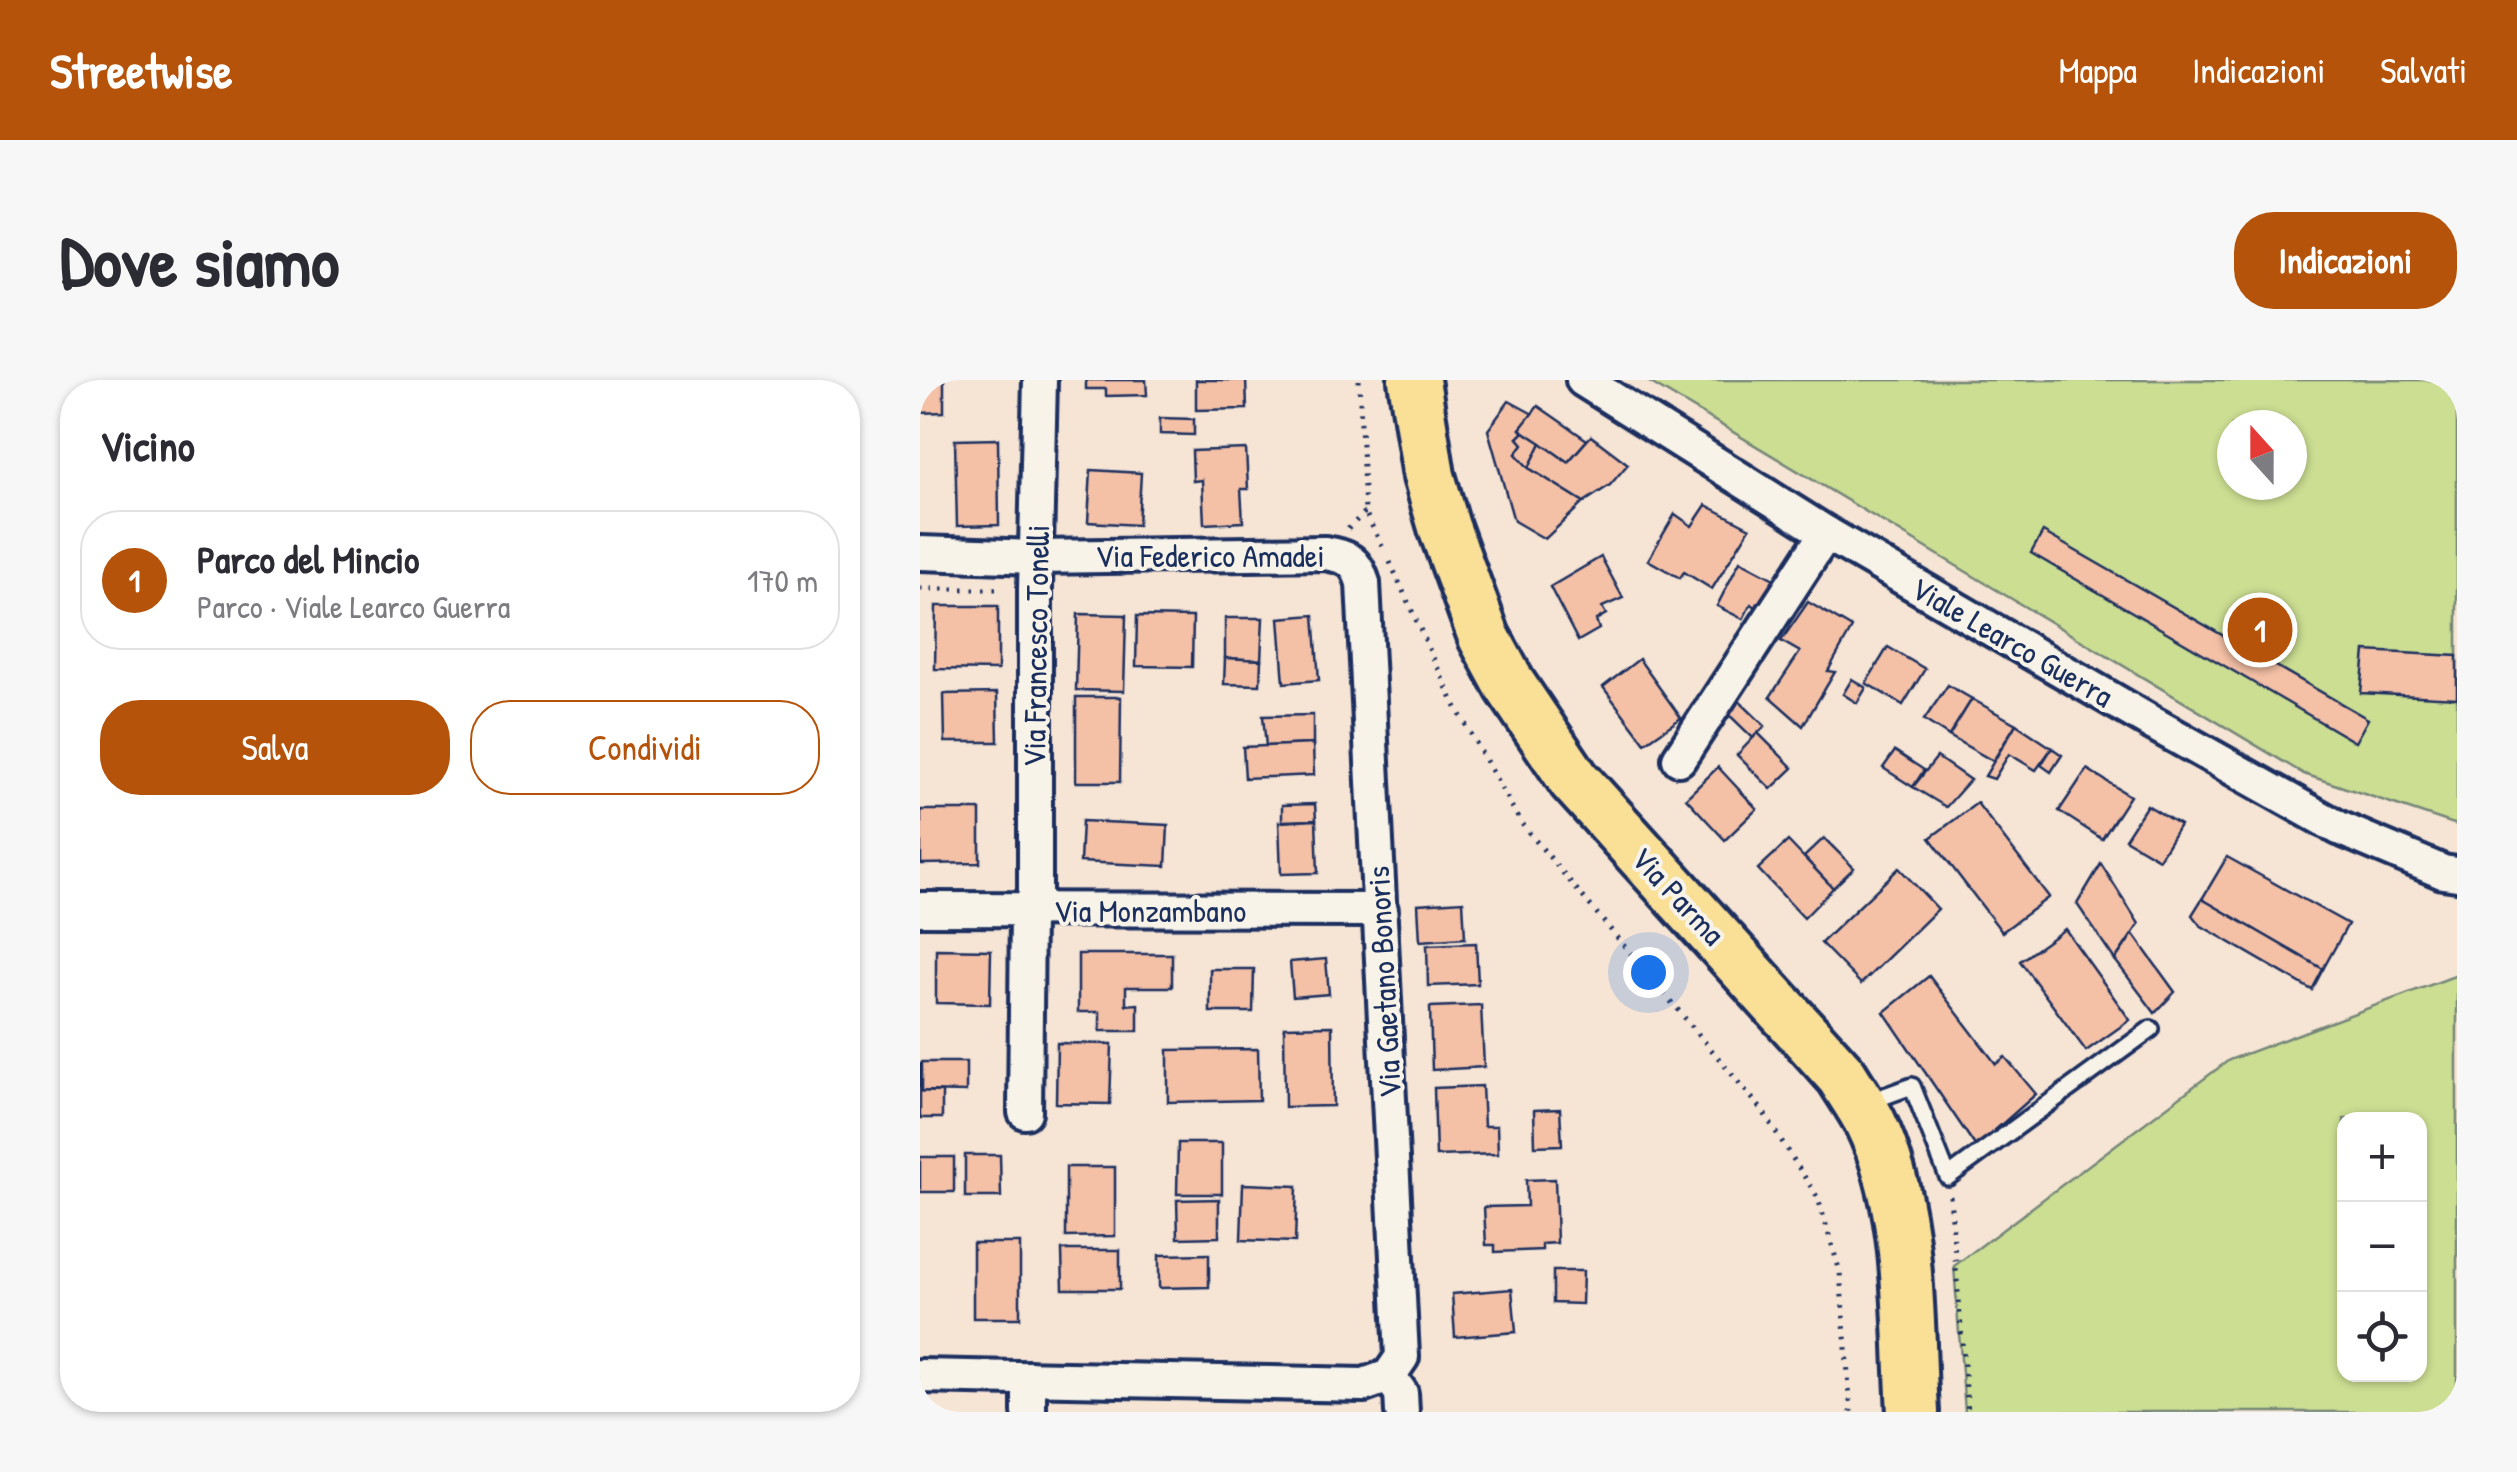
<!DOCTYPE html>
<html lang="it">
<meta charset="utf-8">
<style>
body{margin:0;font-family:"Patrick Hand",sans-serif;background:#f7f7f7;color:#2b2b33}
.controls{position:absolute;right:30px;bottom:30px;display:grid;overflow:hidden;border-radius:20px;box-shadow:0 2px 8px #0004}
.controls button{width:90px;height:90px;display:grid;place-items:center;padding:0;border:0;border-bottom:2px solid #e1e1e2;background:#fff;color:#2b2b33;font:50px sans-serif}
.compass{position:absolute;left:1297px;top:30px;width:90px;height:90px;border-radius:50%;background:#fff;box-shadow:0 2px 8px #0004;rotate:339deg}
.you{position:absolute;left:728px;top:592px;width:35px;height:35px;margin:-25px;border:8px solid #fff;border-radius:50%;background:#1a73e8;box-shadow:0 0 0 15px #1a73e833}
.badge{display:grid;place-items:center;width:65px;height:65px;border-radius:50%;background:#b45309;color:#fff;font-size:32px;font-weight:700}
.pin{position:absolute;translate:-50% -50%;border:5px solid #fff;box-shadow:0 2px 10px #0006}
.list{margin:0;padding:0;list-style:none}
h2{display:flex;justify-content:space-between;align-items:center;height:130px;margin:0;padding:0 40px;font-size:42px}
h2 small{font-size:32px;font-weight:400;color:#7c7c81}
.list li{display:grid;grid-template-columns:65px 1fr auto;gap:30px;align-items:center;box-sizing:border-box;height:140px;margin:0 20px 20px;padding:0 20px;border:2px solid #e1e1e2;border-radius:40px}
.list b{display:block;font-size:38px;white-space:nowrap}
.list p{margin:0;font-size:32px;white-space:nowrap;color:#7c7c81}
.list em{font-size:32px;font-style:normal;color:#7c7c81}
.actions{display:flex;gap:20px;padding:30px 40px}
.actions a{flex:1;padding:22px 0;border:2px solid #b45309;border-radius:40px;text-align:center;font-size:35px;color:#b45309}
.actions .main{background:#b45309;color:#fff}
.icon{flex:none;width:55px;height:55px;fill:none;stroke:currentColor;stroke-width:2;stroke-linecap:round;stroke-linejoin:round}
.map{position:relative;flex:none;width:1537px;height:1032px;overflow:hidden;border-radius:40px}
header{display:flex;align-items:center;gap:60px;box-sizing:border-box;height:140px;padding:0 50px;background:#b45309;color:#fff}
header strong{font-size:48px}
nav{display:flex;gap:55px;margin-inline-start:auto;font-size:35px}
.intro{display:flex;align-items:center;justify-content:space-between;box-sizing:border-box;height:240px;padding:0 60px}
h1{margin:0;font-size:70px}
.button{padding:25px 45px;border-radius:40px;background:#b45309;color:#fff;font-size:35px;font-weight:700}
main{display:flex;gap:60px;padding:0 60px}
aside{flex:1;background:#fff;border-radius:40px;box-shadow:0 2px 8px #0004}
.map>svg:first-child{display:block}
.green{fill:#ccde92;stroke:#748678;stroke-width:2.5;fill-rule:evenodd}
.building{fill:#f5c1a6;stroke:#1b2f5e;stroke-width:2.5}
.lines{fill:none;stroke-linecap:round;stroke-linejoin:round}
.lane-casing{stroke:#1b2f5e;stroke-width:22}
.street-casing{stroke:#1b2f5e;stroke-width:40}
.primary-casing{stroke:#1b2f5e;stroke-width:58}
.path{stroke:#1b2f5e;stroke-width:5;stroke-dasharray:2.5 8;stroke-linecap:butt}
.lane{stroke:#f7f3e8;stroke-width:15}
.street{stroke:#f7f3e8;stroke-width:32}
.primary{stroke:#fadf96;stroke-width:50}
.labels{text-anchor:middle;stroke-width:8;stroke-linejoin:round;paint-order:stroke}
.street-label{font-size:32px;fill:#1b2f5e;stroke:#f7f3e8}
</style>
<header>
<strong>Streetwise</strong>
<nav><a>Mappa</a><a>Indicazioni</a><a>Salvati</a></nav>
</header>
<div class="intro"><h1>Dove siamo</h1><a class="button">Indicazioni</a></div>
<main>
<aside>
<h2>Vicino<small></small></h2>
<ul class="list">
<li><span class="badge">1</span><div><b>Parco del Mincio</b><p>Parco · Viale Learco Guerra</p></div><em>170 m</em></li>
</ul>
<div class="actions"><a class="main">Salva</a><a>Condividi</a></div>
</aside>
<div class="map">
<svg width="1537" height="1032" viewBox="0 0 1537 1032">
<rect width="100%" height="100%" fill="#f6e4d4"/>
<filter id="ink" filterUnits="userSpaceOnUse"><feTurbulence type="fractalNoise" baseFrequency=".01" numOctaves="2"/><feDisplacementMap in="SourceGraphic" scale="20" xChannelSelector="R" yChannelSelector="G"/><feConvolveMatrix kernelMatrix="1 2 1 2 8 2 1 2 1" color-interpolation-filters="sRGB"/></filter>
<g filter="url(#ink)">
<g class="green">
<path d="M726,0H1537V445L1384,394ZM1312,45H1372V105H1312Z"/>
<path d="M1537,595V1032H1045L1034,886L1309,680ZM1500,739V994H1424V739Z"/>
</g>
<g class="building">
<path d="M0,0H24V32L0,33Z"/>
<path d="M166,0H226L227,15L186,16V9H166Z"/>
<path d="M276,0H326L327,29L276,30Z"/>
<path d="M589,21L613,34L600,49L604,52L598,58L603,64L596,74L609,88L664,122L625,159L594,141L568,50Z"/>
<path d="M618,26L667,60L648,82L600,49Z"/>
<path d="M240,38L274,39V55L240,54Z"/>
<path d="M604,52L621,63L609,88L596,74L603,64L598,58Z"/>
<path d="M671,56L708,84L690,105L664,122L609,88L621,63L648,82Z"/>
<path d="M78,59L79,145L37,146L35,60Z"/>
<path d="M326,69L328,109H321L323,142L284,144L282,100L273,101L272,71Z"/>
<path d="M171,90L221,93L218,145L168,142Z"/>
<path d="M786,125L830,148L792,209L764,192L760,198L728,180L755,134L772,146Z"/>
<path d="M1123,152L1448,339L1435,362L1111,173Z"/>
<path d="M681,177L703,218L682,227L686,234L676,240L679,249L658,261L630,207Z"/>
<path d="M820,181L854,199L838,228L831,224L823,239L797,226Z"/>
<path d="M888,222L932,248L908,291L915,292L883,346L850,317L880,272L861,261Z"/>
<path d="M16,226H78V290L15,289Z"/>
<path d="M158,234L206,235L204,311L156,310Z"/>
<path d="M394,235L399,300L364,303L359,238Z"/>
<path d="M217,236L273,237L272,287L216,286Z"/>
<path d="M305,238H343L341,280L305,278Z"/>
<path d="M968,267L1005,289L983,325L946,303Z"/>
<path d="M1445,271L1537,276V318L1441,313Z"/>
<path d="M305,278L341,280L340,305L304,304Z"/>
<path d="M719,279L761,338L725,363L683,307Z"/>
<path d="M932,299L946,308L937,323L923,314Z"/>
<path d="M1028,305L1052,319L1029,356L1004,340Z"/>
<path d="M77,313L78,362H25L24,314Z"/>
<path d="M813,315L845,346L833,358L801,327Z"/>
<path d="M156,317H201L200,402H156Z"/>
<path d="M1052,319L1096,344L1073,381L1029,356Z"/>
<path d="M393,335V364L346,366L343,336Z"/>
<path d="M1096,344L1132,368L1116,390L1089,374L1074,399L1065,396Z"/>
<path d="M838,353L873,388L851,409L817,375Z"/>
<path d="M393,364L394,395L325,398L323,367Z"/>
<path d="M1132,368L1142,375L1131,392L1121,385Z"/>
<path d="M975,371L1004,390L993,407L963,388Z"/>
<path d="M1017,377L1050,400L1026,427L993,407Z"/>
<path d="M798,387L837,429L805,460L766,418Z"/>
<path d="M1167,389L1210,416L1182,459L1139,431Z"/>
<path d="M1057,423L1129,517L1082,552L1010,458Z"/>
<path d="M395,424L396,440L362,441V425Z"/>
<path d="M1227,425L1260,445L1239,479L1205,459Z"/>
<path d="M1,430H60V483L1,484Z"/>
<path d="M396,440L398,493L361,494L359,442Z"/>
<path d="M162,441L248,445L246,486L160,482Z"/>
<path d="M904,458L934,488L913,508L884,477Z"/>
<path d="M868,461L913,508L884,538L838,489Z"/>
<path d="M1307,477L1428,544L1403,589L1282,519Z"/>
<path d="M1181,484L1219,544L1195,580L1157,524Z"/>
<path d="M979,488L1018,529L941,604L901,563Z"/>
<path d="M1282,519L1403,589L1392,610L1280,545L1272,535Z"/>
<path d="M543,521L545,558L500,561L498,524Z"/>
<path d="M1145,549L1210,640L1166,671L1100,581Z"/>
<path d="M1213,554L1255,612L1235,633L1195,580Z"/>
<path d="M556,563L558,604L508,606L507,565Z"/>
<path d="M16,569L71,570L70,624L16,623Z"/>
<path d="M158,574H252V607H206V625L218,624V651H180V632H158Z"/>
<path d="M406,579L409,614L373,617L370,582Z"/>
<path d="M290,589H334L333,632H290Z"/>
<path d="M1009,596L1076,684L1085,677L1116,714L1056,767L964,632Z"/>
<path d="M561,625L564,687L512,690L510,627Z"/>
<path d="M412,646L413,726L365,727L364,647Z"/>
<path d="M137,663L192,664L190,724L136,723Z"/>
<path d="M338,669L339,720L248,722V670Z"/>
<path d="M0,682L2,711L22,712V738H0Z"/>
<path d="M2,682H46V712L2,711Z"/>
<path d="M562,706L564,746H577L578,774L516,776L514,708Z"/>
<path d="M640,729L642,765L615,766L614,730Z"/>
<path d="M258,763H302V814H257Z"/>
<path d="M45,775H80L81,817H45Z"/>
<rect x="0" y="777" width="34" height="35"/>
<path d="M146,787H195V856L146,857Z"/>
<path d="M635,799L637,863L622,864V870L575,872V865H566L564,827L607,826L606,800Z"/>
<path d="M323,804L377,806L375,862L321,860Z"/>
<path d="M299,819V857L258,858L257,820Z"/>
<rect x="53" y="863" width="47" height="75"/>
<path d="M142,870H200V909H143Z"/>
<path d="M289,874V907L239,908V875Z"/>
<path d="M633,891H663L662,924L633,923Z"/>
<path d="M592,909L596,952L535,957L532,914Z"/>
</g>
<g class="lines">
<g class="lane-casing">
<path id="lane" d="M948,722L992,706L1028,797L1231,649"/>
</g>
<g class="street-casing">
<g id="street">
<path d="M663,0L906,153L1234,344L1419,448L1523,492L1537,494"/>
<path d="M0,173L117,177L405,173C428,177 436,180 443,203L482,977L469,996L444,1005L0,996"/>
<path d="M759,379L906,153"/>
<path d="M0,529L461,530"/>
<path d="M115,532V209L120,0"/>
<path d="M105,732L107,532"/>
<path d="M469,996L481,1013L482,1032"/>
<path d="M109,1032V998"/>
</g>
</g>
<g class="primary-casing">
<path id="primary" d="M494,0L509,96L524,147L564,257L590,305L654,400L922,696C931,711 942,726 950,742C993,830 987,937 993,1032"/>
</g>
<g class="path">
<path d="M439,0L445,132L465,172"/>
<path d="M428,149L445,132"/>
<path d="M470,182L533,322L601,443L842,730L898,818L920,892L931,1032"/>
<path d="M0,209H84"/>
<path d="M1030,816L1048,1032"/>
</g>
<use href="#lane" class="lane"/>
<use href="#street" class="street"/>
<use href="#primary" class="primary"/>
</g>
</g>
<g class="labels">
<g class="street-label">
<text x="290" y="187">Via Federico Amadei</text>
<text transform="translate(1092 262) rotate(30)" y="11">Viale Learco Guerra</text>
<text transform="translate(116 266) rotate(-89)" y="11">Via Francesco Tonelli</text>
<text transform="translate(758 516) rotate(47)" y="11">Via Parma</text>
<text x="230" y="542">Via Monzambano</text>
<text transform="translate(464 602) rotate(-93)" y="11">Via Gaetano Bonoris</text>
</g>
</g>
</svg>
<div class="controls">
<button>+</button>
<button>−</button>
<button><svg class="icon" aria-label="locate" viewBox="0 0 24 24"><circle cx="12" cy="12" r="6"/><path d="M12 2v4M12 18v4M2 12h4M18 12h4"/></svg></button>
</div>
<svg class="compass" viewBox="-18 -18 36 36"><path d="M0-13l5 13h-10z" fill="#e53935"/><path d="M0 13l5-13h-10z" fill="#7c7c81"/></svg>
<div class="you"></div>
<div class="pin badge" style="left:1340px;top:250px">1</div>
</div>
</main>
